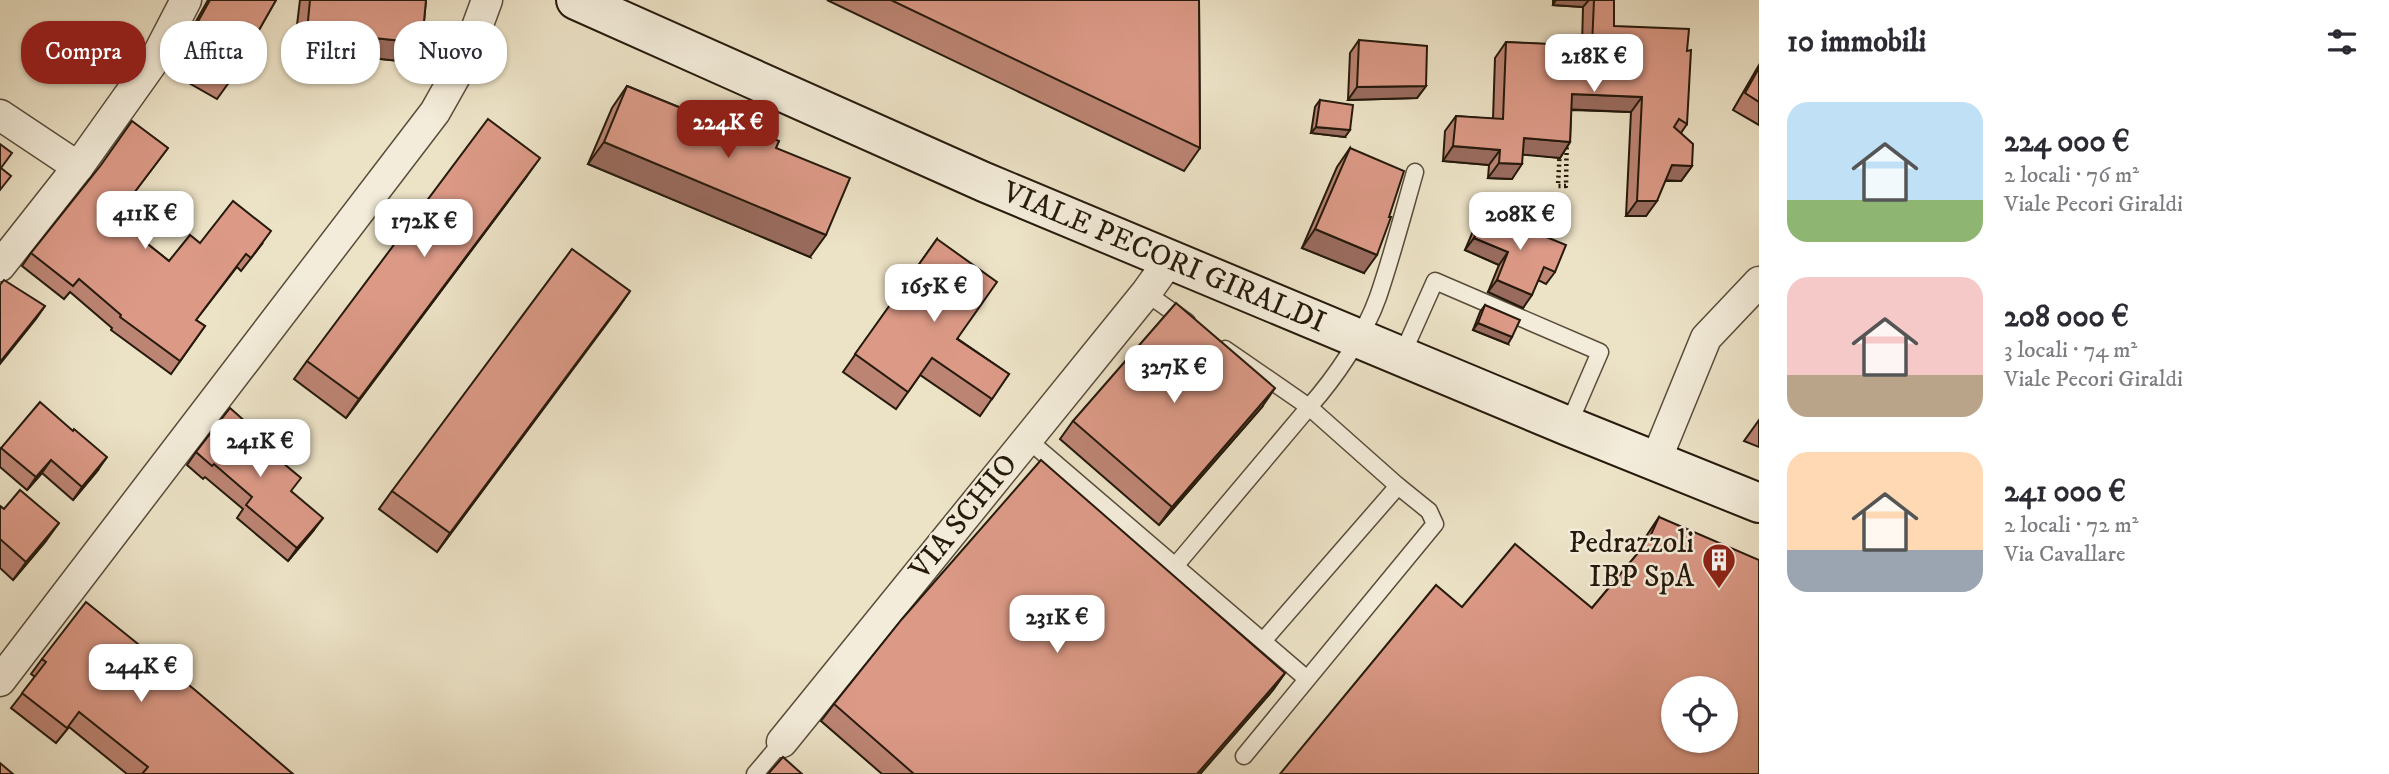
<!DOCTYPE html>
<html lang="it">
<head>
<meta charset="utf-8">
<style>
  body { margin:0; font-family:"IM FELL DW Pica",serif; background:#f7f7f7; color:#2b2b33; height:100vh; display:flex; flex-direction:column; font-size:26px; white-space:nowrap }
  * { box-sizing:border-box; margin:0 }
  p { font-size:23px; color:#7c7c81 }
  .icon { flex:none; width:38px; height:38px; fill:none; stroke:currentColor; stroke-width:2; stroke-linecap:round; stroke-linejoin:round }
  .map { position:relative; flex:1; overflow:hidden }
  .panel { display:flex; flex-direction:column; background:#fff; width:630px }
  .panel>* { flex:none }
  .guide { position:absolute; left:21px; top:21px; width:665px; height:63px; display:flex; gap:14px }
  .controls { position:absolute; left:1661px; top:676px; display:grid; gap:14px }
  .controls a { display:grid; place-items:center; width:77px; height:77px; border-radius:50%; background:#fff; box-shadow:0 2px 5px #0004; font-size:35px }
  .price { position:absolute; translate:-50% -60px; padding:0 16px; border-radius:14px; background:#fff; color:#222; font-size:23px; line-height:46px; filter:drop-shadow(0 2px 4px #0008) }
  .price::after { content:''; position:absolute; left:50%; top:42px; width:21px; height:16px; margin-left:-10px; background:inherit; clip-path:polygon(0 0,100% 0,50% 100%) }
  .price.active { background:#8f2418; color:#fff }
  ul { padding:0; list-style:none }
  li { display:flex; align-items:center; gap:21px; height:175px; padding:0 28px }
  li span { display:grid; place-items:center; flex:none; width:196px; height:140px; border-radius:21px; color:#555 }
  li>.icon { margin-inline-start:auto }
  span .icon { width:84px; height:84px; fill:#fffc; stroke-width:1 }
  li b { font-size:30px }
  h2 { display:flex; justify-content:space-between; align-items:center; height:84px; padding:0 28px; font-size:30px }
  .chip { padding:0 24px; border-radius:28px; background:#fff; box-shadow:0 2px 5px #0004; font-size:24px; line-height:63px }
  .chip.active { background:#8f2418; color:#fff }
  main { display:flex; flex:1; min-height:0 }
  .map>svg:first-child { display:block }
</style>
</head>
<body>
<main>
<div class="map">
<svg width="1759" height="774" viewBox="0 0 1759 774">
  <rect width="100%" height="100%" fill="#ece2c6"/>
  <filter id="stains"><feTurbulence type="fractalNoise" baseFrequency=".00286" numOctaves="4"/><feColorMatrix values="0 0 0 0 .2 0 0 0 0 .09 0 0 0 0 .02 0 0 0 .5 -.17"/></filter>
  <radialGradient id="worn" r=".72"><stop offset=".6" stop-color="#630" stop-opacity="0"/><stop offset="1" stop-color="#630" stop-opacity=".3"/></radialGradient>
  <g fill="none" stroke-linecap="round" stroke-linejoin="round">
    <!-- service casing -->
    <g stroke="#584c3a" stroke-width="19">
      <g id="service">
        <path d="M1146 293 1187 322"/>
        <path d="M1225 349 1309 407C1335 378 1365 334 1378 297 1392 256 1403 214 1415 172"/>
        <path d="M1402 355 1435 281 1600 352 1568 426"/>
        <path d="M1027 439 1307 679"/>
        <path d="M1176 565 1309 407 1398 486 1263 641"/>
        <path d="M1244 756 1435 524 1429 511 1398 486"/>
        <path d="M755 774 782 742"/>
      </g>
    </g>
    <!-- minor casing -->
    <g stroke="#584c3a" stroke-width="33">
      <g id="minor">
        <path d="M0 115 78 167"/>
        <path d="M0 266 78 167 157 56 186 0"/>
        <path d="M1656 460 1706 338 1759 282"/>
        <path d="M0 681 435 112 466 57 487 0"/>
        <path d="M782 742 1146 293 1171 258"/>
      </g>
    </g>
    <!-- secondary casing -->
    <g stroke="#261a0c" stroke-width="42">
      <g id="secondary">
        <path id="s1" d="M576 0 984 182 1568 426 1759 503"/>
      </g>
    </g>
    <!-- path -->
    <path stroke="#261a0c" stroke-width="4.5" stroke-dasharray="2 3.5" stroke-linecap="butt" d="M1561 126H1567L1566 186H1558Z"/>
    <!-- service -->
    <use href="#service" stroke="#f3ecda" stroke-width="16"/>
    <!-- minor -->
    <use href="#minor" stroke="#f3ecda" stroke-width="30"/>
    <!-- secondary -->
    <use href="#secondary" stroke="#f3ecda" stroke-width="38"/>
  </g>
  <!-- wall -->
  <g fill="#bc8473" stroke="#261a0c" stroke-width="2">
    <path d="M208 0H276L230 81 217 99 168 71Z"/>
    <path d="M300 0H426L422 43 409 62 294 50Z"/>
    <path d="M827 0H1199L1200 148 1184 171Z"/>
    <path d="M1553 0H1614V26L1687 51V124L1681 133 1692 166 1681 181H1665L1646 216H1626L1631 112 1571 110 1570 142 1560 158 1523 154 1512 179 1488 178 1489 165 1443 161 1445 131 1456 116 1493 119 1495 58 1506 42 1582 46 1583 7 1553 5Z"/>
    <path d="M1359 40 1426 86 1417 98 1348 100 1350 53Z"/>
    <path d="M1759 65V125L1733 110Z"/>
    <path d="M627 86 713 121 717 116 810 257 588 164 612 108Z"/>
    <path d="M1320 100 1345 137 1311 133 1315 107Z"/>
    <path d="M168 148 115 218 169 261 200 243 262 244 241 271 237 267 196 320 205 326 171 374 111 330 112 328 70 292 64 299 22 266 31 253Z"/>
    <path d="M1350 148 1364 273 1302 248 1337 167Z"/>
    <path d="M527 176 346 418 294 379 307 361Z"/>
    <path d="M1485 212 1555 272 1546 284 1538 280 1523 308 1488 292 1499 265 1465 250 1476 224Z"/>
    <path d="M937 239 958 339 1009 374 980 416 920 375 896 409 843 372Z"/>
    <path d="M630 291 437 552 379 509 392 491Z"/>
    <path d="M1485 305 1508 344 1473 330 1480 312Z"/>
    <path d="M1262 407 1159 525 1060 439 1073 421Z"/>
    <path d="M1759 420V447L1744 441Z"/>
    <path d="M242 429 291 491 314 530 288 561 237 518 243 509 205 477 203 479 187 465 196 452Z"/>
    <path d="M1 448 98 470 73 500 42 473 27 490 0 467V450Z"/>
    <path d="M0 506 46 541 13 580 0 568Z"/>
    <path d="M1659 517 1759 774 1462 607 1592 608 1639 552 1647 535Z"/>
    <path d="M42 659 293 774H127L69 727 56 743 11 708 35 677 31 674Z"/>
    <path d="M1285 673 1273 690 1200 774H882L821 721 834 704Z"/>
  </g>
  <!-- shaded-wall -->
  <g fill="#996b5e" stroke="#261a0c" stroke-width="2">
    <path d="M1556 0H1589L1583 7 1553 5Z"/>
    <path d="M307 31 422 43 409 62 294 50Z"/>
    <path d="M1426 86 1417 98 1348 100 1357 87Z"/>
    <path d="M1572 94 1642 97 1631 112 1561 109Z"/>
    <path d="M1316 127 1350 130 1345 137 1311 133Z"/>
    <path d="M1524 138 1570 142 1560 158 1514 154Z"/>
    <path d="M604 142 826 235 810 257 588 164Z"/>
    <path d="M1453 146 1500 150 1489 165 1443 161Z"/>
    <path d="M540 158 527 176 346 418 359 399Z"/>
    <path d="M1499 163 1522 164 1512 179 1488 178Z"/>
    <path d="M1672 165 1692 166 1681 181 1661 180Z"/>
    <path d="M1637 201H1657L1646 216H1626Z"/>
    <path d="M1315 229 1377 255 1364 273 1302 248Z"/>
    <path d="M1474 238 1508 252 1499 265 1465 250Z"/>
    <path d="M1497 280 1532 295 1523 308 1488 292Z"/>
    <path d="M630 291 617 310 437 552 450 533Z"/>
    <path d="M45 306 36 319 0 364V362Z"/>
    <path d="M1478 323 1512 337 1508 344 1473 330Z"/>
    <path d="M1275 388 1262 407 1159 525 1172 507Z"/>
    <path d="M107 457 98 470 73 500 82 487Z"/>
    <path d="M51 460 42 473 27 490 36 477Z"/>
    <path d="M323 518 314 530 288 561 297 548Z"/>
    <path d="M59 523 46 541 13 580 26 562Z"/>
    <path d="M1285 673 1273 690 1200 774H1197Z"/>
  </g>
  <!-- building -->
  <g fill="#db9986" stroke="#261a0c" stroke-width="2" fill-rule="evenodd">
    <path d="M210 0H276L230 81 181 52Z"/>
    <path d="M310 0H426L422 43 307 31Z"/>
    <path d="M891 0H1199L1200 148Z"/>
    <path d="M1594 0H1614V26L1689 29 1687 51 1691 50 1687 124 1679 119 1674 127 1693 144 1692 166 1672 165 1657 201H1637L1642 97 1572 94 1570 142 1524 138 1522 164 1499 163 1500 150 1453 146 1456 116 1503 119 1506 42 1592 46Z"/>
    <path d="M1359 40 1427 46 1426 86 1357 87Z"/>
    <path d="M1759 68V102L1745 93Z"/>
    <path d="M627 86 715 122 717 116 779 141 776 148 850 178 826 235 604 142Z"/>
    <path d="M1320 100 1353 105 1350 130 1316 127Z"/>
    <path d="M488 119 540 158 359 399 307 361Z"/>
    <path d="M132 121 168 148 115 218 169 261 190 235 200 243 233 201 271 231 251 258 246 254 196 320 205 326 180 361 120 317 121 315 79 279 73 286 31 253 101 165Z"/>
    <path d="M0 144 12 153 1 168 11 176 0 190Z"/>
    <path d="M1350 148 1404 171 1389 217H1391L1377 255 1315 229Z"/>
    <path d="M1485 212 1566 245 1555 272 1544 267 1532 295 1497 280 1508 252 1474 238Z"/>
    <path d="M937 239 997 282 957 339 1009 374 992 399 932 358 908 392 855 354Z"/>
    <path d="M572 249 630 291 450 533 392 491Z"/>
    <path d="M4 280 45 306 0 362V285Z"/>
    <path d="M1176 303 1275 388 1172 507 1073 421Z"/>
    <path d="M1485 305 1520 320 1512 337 1478 323Z"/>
    <path d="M40 402 73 431 74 429 107 457 82 487 51 460 36 477 1 448Z"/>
    <path d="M230 408 247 423 242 429 301 478 291 491 323 518 297 548 246 505 252 497 214 464 212 466 196 452Z"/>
    <path d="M1041 460 1285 673 1197 774H914L834 704 902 619Z"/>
    <path d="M20 490 59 523 26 562 0 539V506L4 509Z"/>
    <path d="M1659 517 1759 560V774H1280L1436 585 1462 607 1515 544 1592 608 1648 541ZM1673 688H1726V740H1673Z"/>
    <path d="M86 602 195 690 293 774H142L148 767 79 712 67 728 22 693 46 662 42 659Z"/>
    <path d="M783 757 802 774H768Z"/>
    <path d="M0 763 13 774H0Z"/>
  </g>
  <!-- icons -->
  <defs>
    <g id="building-pin" transform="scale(1.75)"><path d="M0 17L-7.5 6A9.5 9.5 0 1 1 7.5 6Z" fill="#8f2418" stroke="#f3ecda"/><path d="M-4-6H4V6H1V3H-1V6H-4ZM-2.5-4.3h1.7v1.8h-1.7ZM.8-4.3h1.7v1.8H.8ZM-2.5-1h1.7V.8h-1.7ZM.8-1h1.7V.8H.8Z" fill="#fff"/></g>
  </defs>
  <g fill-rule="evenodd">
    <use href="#building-pin" x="1719" y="560"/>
  </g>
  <g text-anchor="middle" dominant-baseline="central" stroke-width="5" stroke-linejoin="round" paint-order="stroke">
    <!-- street labels -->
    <g font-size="30" fill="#261a0c" stroke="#f3ecda">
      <text stroke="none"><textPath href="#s1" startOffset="642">VIALE PECORI GIRALDI</textPath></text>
      <text transform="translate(964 517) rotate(-51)">VIA SCHIO</text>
    </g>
    <!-- poi labels -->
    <g font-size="30" fill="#261a0c" stroke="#f3ecda" text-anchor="end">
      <text x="1694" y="543">Pedrazzoli<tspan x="1694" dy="34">IBP SpA</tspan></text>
    </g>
  </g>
  <rect width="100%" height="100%" filter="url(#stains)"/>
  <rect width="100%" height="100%" fill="url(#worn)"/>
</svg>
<div class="controls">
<a><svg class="icon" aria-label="locate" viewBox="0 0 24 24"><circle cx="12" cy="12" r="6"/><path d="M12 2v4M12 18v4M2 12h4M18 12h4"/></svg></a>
</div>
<b class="price" style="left:1594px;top:94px">218K €</b>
<b class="price active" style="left:728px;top:160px">224K €</b>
<b class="price" style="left:145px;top:251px">411K €</b>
<b class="price" style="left:1520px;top:252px">208K €</b>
<b class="price" style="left:424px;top:259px">172K €</b>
<b class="price" style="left:934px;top:324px">165K €</b>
<b class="price" style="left:1174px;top:405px">327K €</b>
<b class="price" style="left:260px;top:479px">241K €</b>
<b class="price" style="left:1057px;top:655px">231K €</b>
<b class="price" style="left:141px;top:704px">244K €</b>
<div class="guide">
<a class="chip active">Compra</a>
<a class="chip">Affitta</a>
<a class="chip">Filtri</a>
<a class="chip">Nuovo</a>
</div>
</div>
<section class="panel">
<h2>10 immobili<svg class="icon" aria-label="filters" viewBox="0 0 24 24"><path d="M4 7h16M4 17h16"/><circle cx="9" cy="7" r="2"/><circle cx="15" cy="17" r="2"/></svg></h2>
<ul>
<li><span style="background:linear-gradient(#bfe0f5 70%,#8fb573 0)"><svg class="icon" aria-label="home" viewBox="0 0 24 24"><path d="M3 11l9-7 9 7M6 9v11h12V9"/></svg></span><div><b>224 000 €</b><p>2 locali · 76 m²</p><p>Viale Pecori Giraldi</p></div></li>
<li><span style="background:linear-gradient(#f6c9c9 70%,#b9a48a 0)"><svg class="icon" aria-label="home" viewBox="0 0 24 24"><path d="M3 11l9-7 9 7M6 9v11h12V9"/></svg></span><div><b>208 000 €</b><p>3 locali · 74 m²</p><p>Viale Pecori Giraldi</p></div></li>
<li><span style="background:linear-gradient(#ffd9b3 70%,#9aa5b1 0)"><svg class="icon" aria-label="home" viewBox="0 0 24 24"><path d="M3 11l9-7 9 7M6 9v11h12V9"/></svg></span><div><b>241 000 €</b><p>2 locali · 72 m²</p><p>Via Cavallare</p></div></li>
</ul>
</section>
</main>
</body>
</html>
